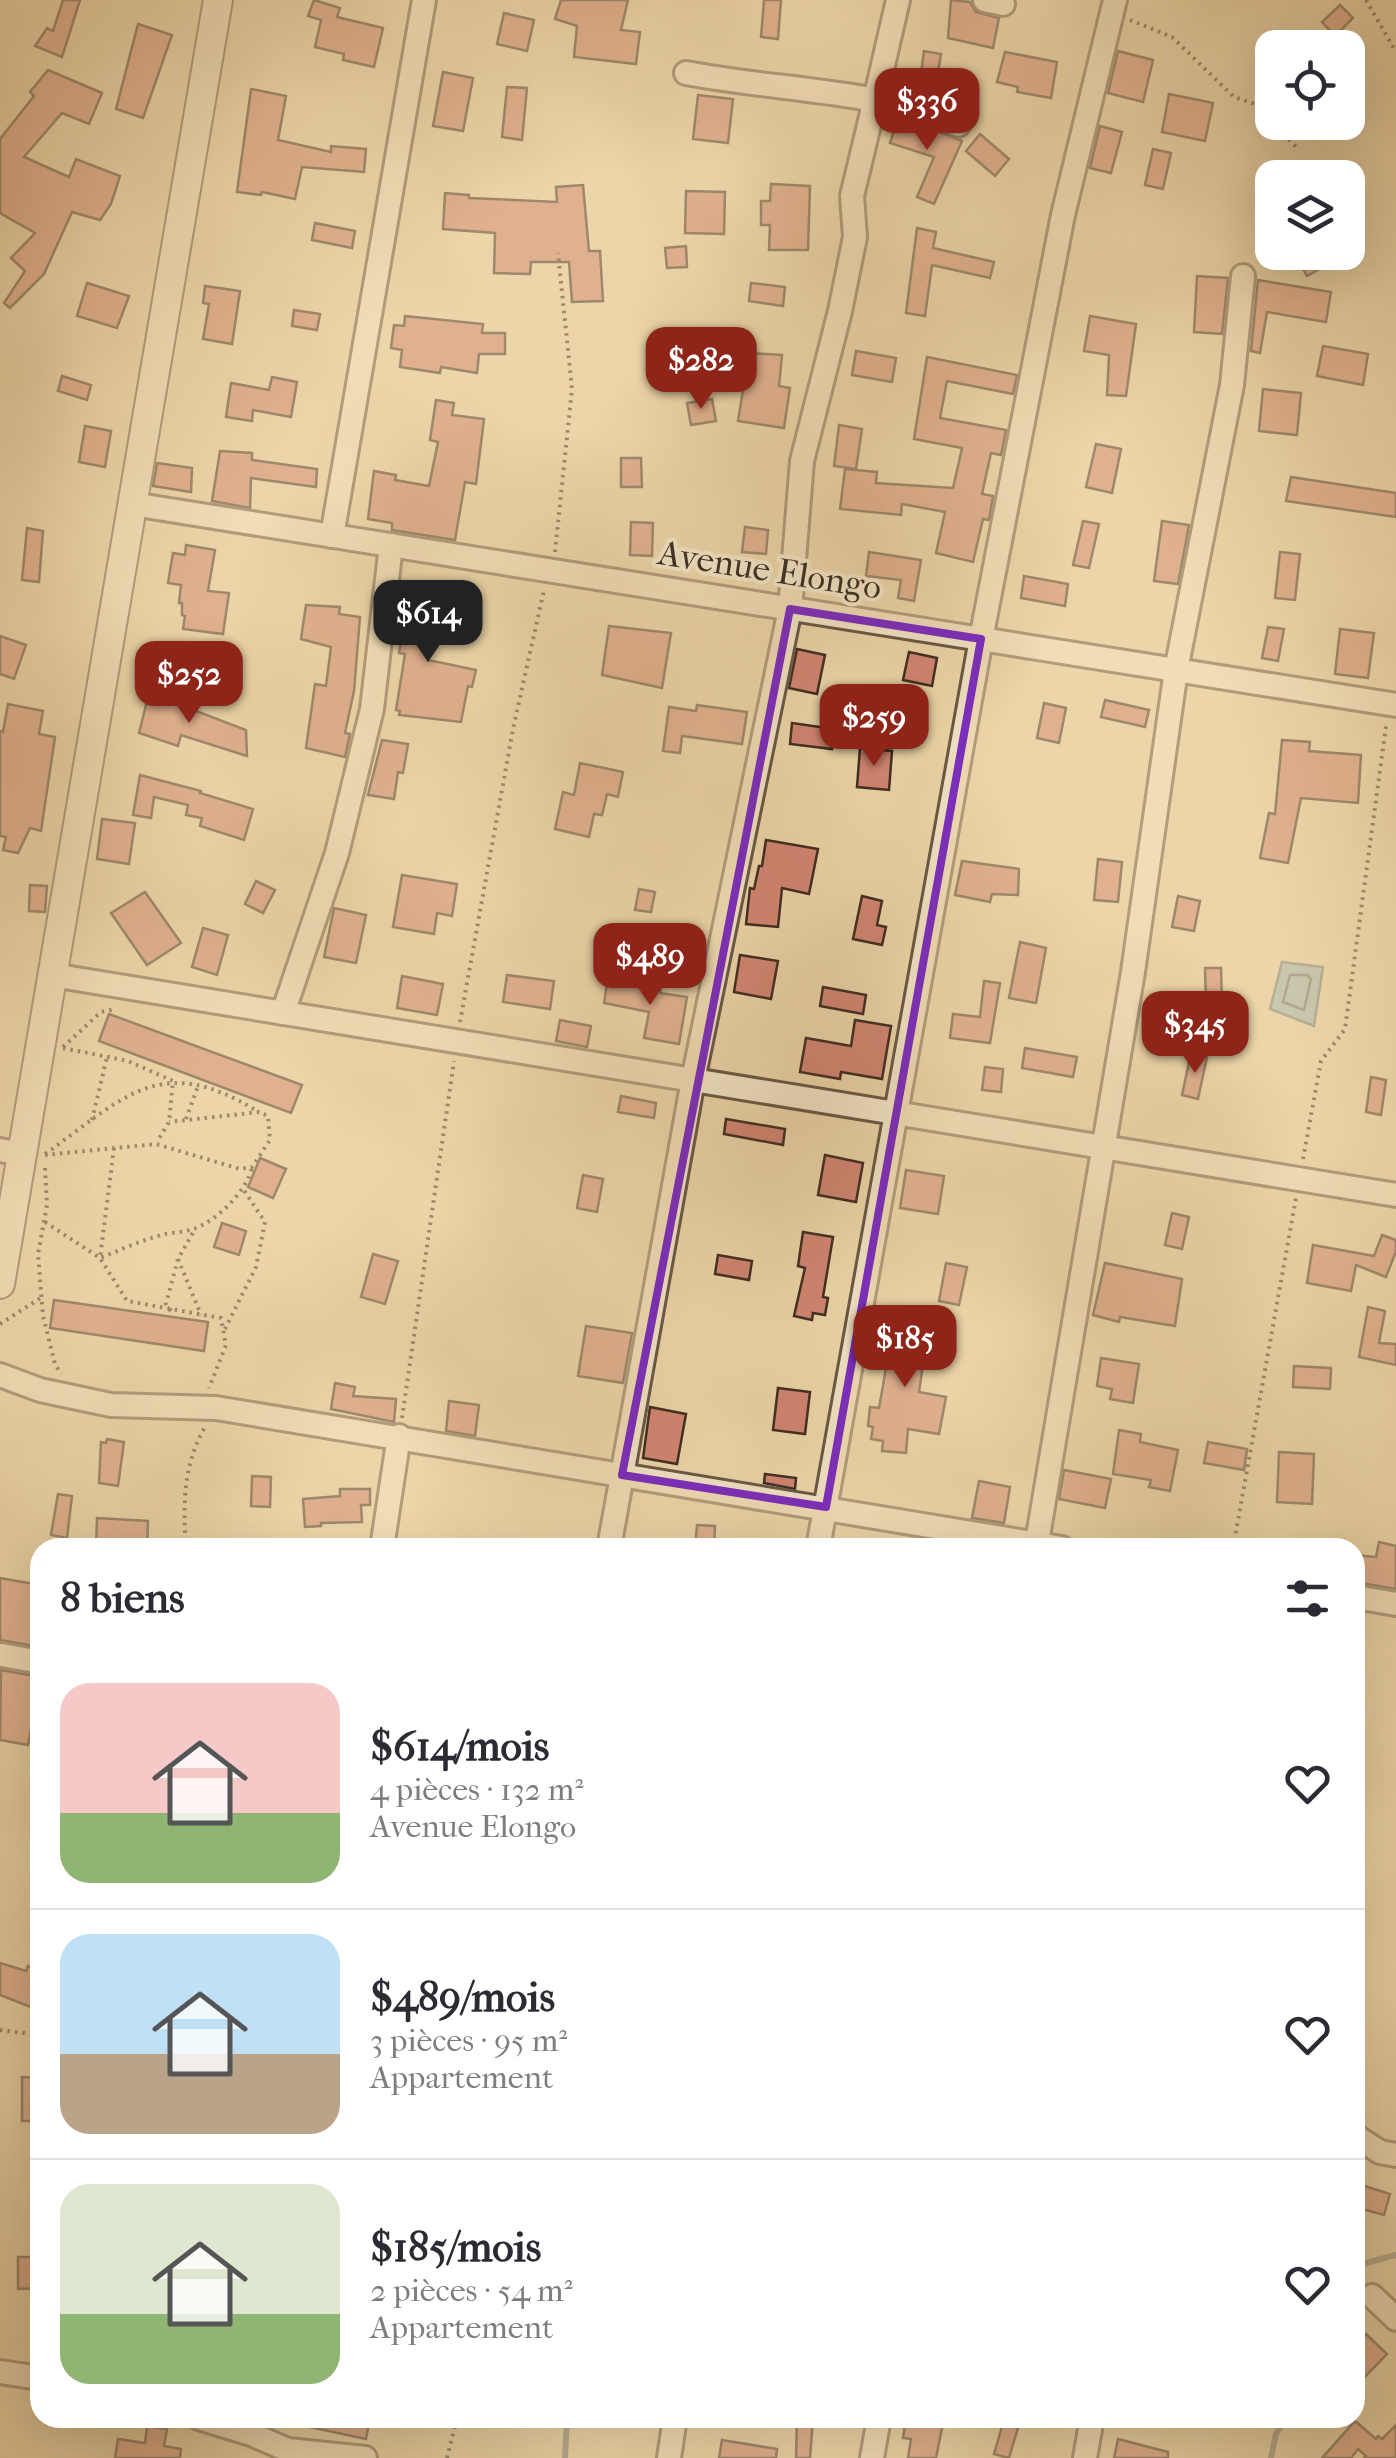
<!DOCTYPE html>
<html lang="fr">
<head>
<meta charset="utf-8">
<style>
  body { margin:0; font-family:"IM FELL French Canon",serif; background:#f2f2f3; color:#2b2b33; height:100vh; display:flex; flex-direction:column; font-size:38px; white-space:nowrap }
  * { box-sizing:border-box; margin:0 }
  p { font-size:32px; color:#7c7c81 }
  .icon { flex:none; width:55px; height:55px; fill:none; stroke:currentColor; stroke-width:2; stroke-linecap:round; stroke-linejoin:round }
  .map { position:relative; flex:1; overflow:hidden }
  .panel { position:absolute; left:30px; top:1538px; width:1335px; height:890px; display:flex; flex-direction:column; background:#fff; border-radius:30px; box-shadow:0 10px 40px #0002 }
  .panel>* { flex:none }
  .fabs { position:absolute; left:1255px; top:30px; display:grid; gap:20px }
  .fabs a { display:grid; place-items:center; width:110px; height:110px; border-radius:20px; background:#fff; box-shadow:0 10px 40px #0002; font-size:50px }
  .price { position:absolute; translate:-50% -85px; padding:0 22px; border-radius:20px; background:#8f2418; color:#fff; font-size:32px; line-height:65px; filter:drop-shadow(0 2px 5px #0008) }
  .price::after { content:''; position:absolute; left:50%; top:60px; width:30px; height:22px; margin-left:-15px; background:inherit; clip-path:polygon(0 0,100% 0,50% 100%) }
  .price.current { background:#222; color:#fff }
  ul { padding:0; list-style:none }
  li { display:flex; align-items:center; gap:30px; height:250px; padding:0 30px }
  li+li { border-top:2px solid #e1e1e2 }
  li span { display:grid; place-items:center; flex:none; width:280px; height:200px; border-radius:30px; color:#555 }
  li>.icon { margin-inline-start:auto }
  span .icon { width:120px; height:120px; fill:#fffc; stroke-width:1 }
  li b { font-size:42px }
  h2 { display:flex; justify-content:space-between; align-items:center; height:120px; padding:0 30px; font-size:42px }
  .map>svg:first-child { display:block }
</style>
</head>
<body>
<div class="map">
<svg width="1396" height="2458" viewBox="0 0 1396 2458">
  <rect width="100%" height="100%" fill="#ecd6a8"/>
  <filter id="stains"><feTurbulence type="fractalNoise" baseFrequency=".002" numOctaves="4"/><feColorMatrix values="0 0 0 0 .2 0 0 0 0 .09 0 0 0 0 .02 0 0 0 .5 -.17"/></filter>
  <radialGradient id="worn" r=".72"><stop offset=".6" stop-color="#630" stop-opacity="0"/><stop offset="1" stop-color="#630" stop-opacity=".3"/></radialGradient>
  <!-- water -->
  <path fill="#9db6b3" stroke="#777f7a" stroke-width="2.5" d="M1282 962 1323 967 1314 1026 1270 1009Z"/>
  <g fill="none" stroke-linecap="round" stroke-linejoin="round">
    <!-- shore -->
    <path stroke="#6d726c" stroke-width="2.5" d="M1290 975H1307L1311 979 1304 1010 1283 1002Z"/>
    <!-- stream -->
    <g stroke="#777f7a" stroke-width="6">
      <path d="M1355 2266 1396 2255"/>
      <path d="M565 2458 567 2418"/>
      <path d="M1271 2458 1276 2434 1286 2418"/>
    </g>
  </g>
  <!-- building -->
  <g fill="#d28572" stroke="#3d2d24" stroke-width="2.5">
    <path d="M63 0H80L62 57 35 46 47 28 53 31Z"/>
    <path d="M314 0 340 8 337 17 383 28 374 67 343 60 344 54 315 47 321 20 308 16Z"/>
    <path d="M561 0H628L621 30 640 32 636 64 574 57 577 26 555 19Z"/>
    <path d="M764 0H781L778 39 761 37Z"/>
    <path d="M951 0 970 2 976 12 999 18 993 48 948 38Z"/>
    <path d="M1340 5 1353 18 1335 36 1322 22Z"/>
    <path d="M504 13 534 20 527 51 497 44Z"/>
    <path d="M138 24 172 35 143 118 116 109Z"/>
    <path d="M924 51 941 54 934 97 893 88 896 76 920 80Z"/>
    <path d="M1118 51 1153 60 1143 102 1108 93Z"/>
    <path d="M1005 52 1057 62 1051 98 1017 92 1018 87 997 82Z"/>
    <path d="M48 70 102 93 89 124 62 113 24 157 69 177 76 159 120 176 111 204 100 220 72 212 44 274 10 308 4 303 25 271 11 258 35 233 0 213V139L34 96 30 92Z"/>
    <path d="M443 72 473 78 463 131 433 126Z"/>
    <path d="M507 87 527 88 522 140 502 137Z"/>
    <path d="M251 89 286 96 278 140 331 152V146L366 149 364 172 302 167 295 199 262 192 261 195 237 192Z"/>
    <path d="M1169 94 1213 103 1205 141 1162 132Z"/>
    <path d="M698 95 733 99 728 143 693 139Z"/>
    <path d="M886 118 924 125 962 141 934 204 917 197 934 157 890 143 895 127 885 124Z"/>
    <path d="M1100 126 1122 132 1111 173 1090 168Z"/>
    <path d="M980 134 1009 159 995 176 966 151Z"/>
    <path d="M1153 149 1171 153 1163 189 1145 185Z"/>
    <path d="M771 184 810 186 808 250H769L770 225H761V201H770Z"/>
    <path d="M583 185 589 251H600L603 301 572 302 569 262H531L530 274 494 273 495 233 443 229 445 193 469 195V198L557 202 556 187Z"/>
    <path d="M686 191 725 192 724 234 685 233Z"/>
    <path d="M315 223 355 231 352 248 312 240Z"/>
    <path d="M917 228 936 232 933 248 994 262 990 278 932 265 925 316 906 313Z"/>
    <path d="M686 246 687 267 667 268 665 248Z"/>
    <path d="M1293 252H1322L1328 264 1307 276Z"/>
    <path d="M1197 276 1228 278 1222 334 1194 332Z"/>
    <path d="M1258 280 1331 292 1326 322 1267 312 1260 353 1251 351Z"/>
    <path d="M87 283 129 296 117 328 77 316Z"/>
    <path d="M751 283 785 287 783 306 749 301Z"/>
    <path d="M205 286 240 291 232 344 203 339 209 304 203 303Z"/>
    <path d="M294 310 320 314 317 330 292 326Z"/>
    <path d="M405 316 483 324 482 333H505V354H479L477 373 441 367 440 373 400 367 402 350 391 348 394 325 404 326Z"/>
    <path d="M1090 316 1136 324 1126 396 1107 395 1109 355 1084 351Z"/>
    <path d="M1323 346 1368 354 1363 385 1317 376Z"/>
    <path d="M856 351 896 358 892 382 852 375Z"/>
    <path d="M749 353 782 355 779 386 790 388 784 428 738 421Z"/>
    <path d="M703 355V371L681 372 680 356Z"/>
    <path d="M927 357 1017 375 1013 394 947 381 940 418 1006 430 1001 455 991 453 982 494 993 496 989 520 983 519 973 562 936 553 945 512 902 504 901 515 840 509 845 469 877 472 876 483 953 488 962 448 914 439Z"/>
    <path d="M62 376 91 385 87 400 58 391Z"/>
    <path d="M272 377 297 382 291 417 253 410 252 421 226 417 231 383 269 390Z"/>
    <path d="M1263 389 1301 393 1297 435 1259 431Z"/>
    <path d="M712 399 716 421 691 425 687 403Z"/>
    <path d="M436 400 454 403 452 415 484 419 476 484 465 482 455 540 392 530V523L368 519 374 471 396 475 395 480 429 486 438 442 430 440Z"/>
    <path d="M839 425 862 429 856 469 834 466Z"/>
    <path d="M85 426 111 431 105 467 79 462Z"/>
    <path d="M1096 444 1121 449 1112 493 1086 487Z"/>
    <path d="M220 451 252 453V460L317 469 316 487 251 478 250 508 212 501Z"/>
    <path d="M621 458H641L642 487H621Z"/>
    <path d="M157 463 192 468 191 492 153 486Z"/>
    <path d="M1291 477 1396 493V517L1286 501Z"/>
    <path d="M1083 521 1099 524 1089 568 1073 565Z"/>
    <path d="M1162 521 1189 525 1178 584 1154 581Z"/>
    <path d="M631 522 653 523 652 556 630 555Z"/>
    <path d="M745 527 768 530 766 554 742 552Z"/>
    <path d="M27 528 43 531 39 582 22 580Z"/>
    <path d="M186 545 215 550 208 591 229 593 223 634 183 629 185 616 182 615V603H179L181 585 168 583 173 553 185 555Z"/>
    <path d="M869 552 921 560 914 601 898 598 901 580 866 576Z"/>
    <path d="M1280 552 1300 554 1295 600 1275 598Z"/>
    <path d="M1024 576 1068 584 1065 606 1021 598Z"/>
    <path d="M422 590 441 593 428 660 476 670 472 687 468 686 461 722 399 715 400 711 396 710 405 654 399 653 404 624 397 623 400 600 404 601 406 592 421 594Z"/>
    <path d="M306 605 340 607 339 614 360 617 354 691 345 733 350 734 345 757 306 748 315 684 326 686 331 647 301 639Z"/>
    <path d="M609 626 671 633 662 688 602 675Z"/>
    <path d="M1268 627 1284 629 1278 661 1262 658Z"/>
    <path d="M1340 629 1374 633 1368 678 1335 674Z"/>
    <path d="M0 636 26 645 14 679 0 674Z"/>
    <path d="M797 649 825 655 817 694 789 688Z"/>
    <path d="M909 652 937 658 932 686 903 680Z"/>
    <path d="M149 693 246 730 247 756 181 735 178 746 139 733Z"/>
    <path d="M1105 700 1149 710 1145 727 1101 717Z"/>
    <path d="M1044 703 1066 708 1059 743 1037 738Z"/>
    <path d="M8 704 43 711 39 734 55 737 41 831 30 828 18 853 3 850 6 837 0 836V731L3 732Z"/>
    <path d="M697 705 747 712 742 744 682 736 680 753 663 751 669 707 696 711Z"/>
    <path d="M792 723 834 729 832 749 790 744Z"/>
    <path d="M382 740 408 744 403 773 398 772 394 799 368 795Z"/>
    <path d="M1282 740 1310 742 1309 751 1361 755 1358 803 1301 798 1288 863 1260 858 1269 813 1275 814Z"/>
    <path d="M860 748 892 751 889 790 857 787Z"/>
    <path d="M580 763 623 772 618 797 607 794 602 815 594 814 589 837 555 829 563 792 574 795Z"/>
    <path d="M140 775 201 791 200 793 253 809 244 840 200 826 202 818 186 815 188 805 154 797 151 818 133 815Z"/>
    <path d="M102 819 135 823 129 864 97 859Z"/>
    <path d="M766 840 818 849 809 894 782 888 778 927 746 924 750 888 754 889 759 866H762Z"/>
    <path d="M1098 859 1122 862 1118 902 1094 900Z"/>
    <path d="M962 861 1019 869 1018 895 992 894 990 902 955 895Z"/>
    <path d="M402 875 457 884 452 916 437 913 434 934 393 927Z"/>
    <path d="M256 881 275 890 263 913 245 904Z"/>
    <path d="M30 885 47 886 45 912 29 911Z"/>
    <path d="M639 889 655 892 651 912 635 910Z"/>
    <path d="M145 892 181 943 147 965 111 913Z"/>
    <path d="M862 896 882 901 877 925 886 927 882 945 853 939Z"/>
    <path d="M1178 896 1200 901 1194 931 1172 927Z"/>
    <path d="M334 908 366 915 356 963 324 957Z"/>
    <path d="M203 928 228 935 217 975 192 967Z"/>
    <path d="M1020 942 1046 948 1036 1003 1009 998Z"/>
    <path d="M740 955 778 961 771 999 734 992Z"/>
    <path d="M1205 968H1221L1222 1001 1206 1002Z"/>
    <path d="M507 975 554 981 550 1009 503 1002Z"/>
    <path d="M402 976 443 984 437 1015 397 1008Z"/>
    <path d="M608 977 661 987 660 993 687 997 679 1044 644 1038 649 1012 604 1003Z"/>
    <path d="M984 981 1000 983 990 1043 950 1038 953 1014 980 1017Z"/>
    <path d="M823 987 866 995 863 1014 820 1006Z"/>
    <path d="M109 1014 302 1085 291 1113 99 1041Z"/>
    <path d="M560 1020 591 1026 587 1047 556 1041Z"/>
    <path d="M855 1020 891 1026 882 1079 841 1072 840 1079 800 1072 806 1038 851 1046Z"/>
    <path d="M1025 1048 1077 1057 1073 1077 1022 1068Z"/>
    <path d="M1191 1053 1207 1057 1198 1099 1182 1095Z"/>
    <path d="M985 1067 1003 1069 1001 1092 982 1090Z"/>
    <path d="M1371 1077 1386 1080 1381 1115 1366 1112Z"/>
    <path d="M621 1096 656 1103 654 1118 618 1112Z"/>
    <path d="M726 1119 785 1129 783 1145 724 1134Z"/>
    <path d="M825 1155 863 1163 856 1202 818 1195Z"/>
    <path d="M260 1158 286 1169 273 1198 248 1187Z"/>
    <path d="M906 1170 944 1176 938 1214 900 1208Z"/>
    <path d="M583 1175 603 1179 597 1212 577 1208Z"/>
    <path d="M1172 1213 1189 1217 1182 1249 1165 1245Z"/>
    <path d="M222 1223 246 1231 239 1255 214 1247Z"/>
    <path d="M803 1232 833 1237 823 1297 828 1298 825 1315 813 1313 812 1320 794 1316 805 1268 798 1266Z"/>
    <path d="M1382 1235 1396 1240V1251L1386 1277 1356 1265 1351 1291 1307 1283 1313 1245 1374 1256Z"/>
    <path d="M373 1254 398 1261 385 1304 361 1297Z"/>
    <path d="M718 1255 752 1261 749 1280 715 1274Z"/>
    <path d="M946 1263 967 1267 959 1305 939 1301Z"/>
    <path d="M1105 1263 1182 1279 1175 1326 1120 1317 1119 1322 1093 1315Z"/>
    <path d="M54 1300 208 1322 204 1351 50 1328Z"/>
    <path d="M1368 1307 1385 1311 1379 1343 1396 1344V1365L1359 1357Z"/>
    <path d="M895 1317 929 1322 919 1392 946 1397 939 1434 908 1429 906 1453 882 1451 883 1441 871 1439 873 1427 868 1426 870 1407 879 1408Z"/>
    <path d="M586 1326 632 1333 623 1383 578 1376Z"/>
    <path d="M1101 1358 1139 1364 1133 1403 1110 1399 1112 1389 1097 1386Z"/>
    <path d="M1294 1366 1331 1368 1330 1389 1293 1387Z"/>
    <path d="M335 1383 355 1387 353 1396 396 1399 394 1422 331 1409Z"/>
    <path d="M778 1388 810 1392 805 1434 773 1430Z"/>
    <path d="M449 1401 479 1405 475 1436 446 1431Z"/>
    <path d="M650 1407 686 1414 677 1464 643 1458Z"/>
    <path d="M1119 1430 1141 1434 1140 1442 1178 1450 1170 1491 1149 1487 1151 1480 1113 1474Z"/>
    <path d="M107 1439 124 1442 118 1486 99 1483 101 1442 106 1443Z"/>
    <path d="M1208 1442 1247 1449 1244 1470 1204 1463Z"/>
    <path d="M1279 1452 1314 1454 1312 1504 1277 1502Z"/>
    <path d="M1064 1470 1111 1479 1105 1508 1059 1499Z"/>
    <path d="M765 1474 796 1478 795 1489 764 1483Z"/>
    <path d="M252 1476 271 1477 270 1507 251 1506Z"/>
    <path d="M979 1481 1010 1487 1004 1523 972 1518Z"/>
    <path d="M340 1489H370V1505H361L362 1522 321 1523V1526L305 1527 303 1499 340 1496Z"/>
    <path d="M58 1494 72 1496 67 1538 51 1535Z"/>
    <path d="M97 1518 148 1521 147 1548H96Z"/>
    <path d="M697 1525 715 1526 714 1548H695Z"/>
    <path d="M1379 1542 1396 1546V1589L1355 1582V1555L1376 1557Z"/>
    <path d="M0 1578 40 1585V1647L0 1640Z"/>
    <path d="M1 1670 40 1677 35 1705 40 1706V1725L32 1724 28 1745 0 1740Z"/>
    <path d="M0 1963 26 1971 28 1966 40 1971V1998L36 2009 0 1995Z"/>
    <path d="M22 2077 40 2078V2121H22Z"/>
    <path d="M1355 2183 1390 2194 1384 2215 1355 2207Z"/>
    <path d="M18 2257H40V2288L18 2289Z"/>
    <path d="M1366 2334 1387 2354 1355 2387V2345Z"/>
    <path d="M300 2418H370L366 2439 300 2425Z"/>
    <path d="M797 2418H813L810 2458H796Z"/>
    <path d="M906 2418H944L936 2458H908L911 2439 903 2438Z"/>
    <path d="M1355 2421 1376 2439 1378 2436 1382 2439 1396 2425V2458H1364L1366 2456 1358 2449 1351 2458H1322Z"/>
    <path d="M1003 2423 1018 2428 1009 2458 994 2454Z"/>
    <path d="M147 2426 167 2429 164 2446 181 2449 180 2458H115L118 2439 145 2443Z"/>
    <path d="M1118 2439 1168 2452V2458H1114Z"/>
    <path d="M722 2440 777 2449 776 2458H719Z"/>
  </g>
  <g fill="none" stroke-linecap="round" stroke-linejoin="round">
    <!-- minor casing -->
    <g stroke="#695745" stroke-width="28">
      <g id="minor">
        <path d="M985 0 1003 4"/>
        <path d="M686 73C749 85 812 88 875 100L898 0"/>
        <path d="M132 504 1396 705"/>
        <path d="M332 536 424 0"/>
        <path d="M52 975 1396 1195"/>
        <path d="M283 1013 337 853 372 709 391 545"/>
        <path d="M0 1150 22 1154"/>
        <path d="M0 1375 40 1390 111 1405 216 1408 1062 1548"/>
        <path d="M382 1548 399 1436"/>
        <path d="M609 1548 693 1080 790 609 802 461 840 311 855 237 852 196 875 100 929 111 958 125"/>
        <path d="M818 1548 981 639 1063 215 1115 0"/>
        <path d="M1036 1548 1133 972 1176 670 1232 385 1243 276"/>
        <path d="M1355 1597 1396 1604"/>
        <path d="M2 1655 40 1662"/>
        <path d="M1355 2136 1380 2152 1396 2155"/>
        <path d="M1372 2296 1396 2319"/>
        <path d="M0 2372 40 2378"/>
        <path d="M199 2418 251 2434 288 2450 365 2458"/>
        <path d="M669 2458 675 2418"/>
        <path d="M872 2458 879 2418"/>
        <path d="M1085 2458 1092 2418"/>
      </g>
    </g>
    <!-- tertiary casing -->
    <g stroke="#695745" stroke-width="32">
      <path id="tertiary" d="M0 1284 218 0"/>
    </g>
    <!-- path -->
    <g stroke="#3d2d24" stroke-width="4" stroke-dasharray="2.5 5" stroke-linecap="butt">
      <path d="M1366 0 1396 52"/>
      <path d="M1130 20 1172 37 1234 97 1255 104 1299 150"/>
      <path d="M555 552 572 389 558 253"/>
      <path d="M460 1022 513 729 544 590"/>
      <path d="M63 1047 101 1012 115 1009"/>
      <path d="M63 1048 128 1061 173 1081 169 1122 157 1142"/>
      <path d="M186 1119 198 1086"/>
      <path d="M92 1120 107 1057"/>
      <path d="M114 1148 100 1258C120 1250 140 1241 161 1235 171 1232 183 1233 193 1229 217 1221 247 1191 252 1167"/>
      <path d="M45 1154C124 1098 160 1051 257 1111"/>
      <path d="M45 1155 156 1144 240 1169 252 1167 270 1140 268 1116 259 1112 169 1122"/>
      <path d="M1303 1159 1321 1061 1345 1029 1386 726"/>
      <path d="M45 1168 47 1205 38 1254 43 1316 55 1364 61 1374"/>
      <path d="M45 1222 100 1258 127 1301 221 1318 226 1345 209 1388"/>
      <path d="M178 1259 201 1315"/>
      <path d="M171 1311 166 1304 178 1259 195 1229"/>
      <path d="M0 1324 42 1297"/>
      <path d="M225 1329 256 1267 265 1222 243 1189"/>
      <path d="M402 1418 454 1061"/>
      <path d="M186 1548C183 1504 183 1465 205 1427"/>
      <path d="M1233 1548 1296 1198"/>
      <path d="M0 2030 40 2035"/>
      <path d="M447 2458 457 2418"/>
    </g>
    <!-- minor -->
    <use href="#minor" stroke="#f3e4c6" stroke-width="22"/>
    <!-- tertiary -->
    <use href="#tertiary" stroke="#f3e4c6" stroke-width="28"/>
  </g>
  <!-- marked area -->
  <path d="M0 0H1396V2458H0ZM790 609 981 639 826 1507 622 1475Z" fill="#ecd6a8" fill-opacity=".55" fill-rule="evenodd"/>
  <path fill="none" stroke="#7b2cbf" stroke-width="8" stroke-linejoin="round" d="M790 609 981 639 826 1507 622 1475Z"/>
  <g text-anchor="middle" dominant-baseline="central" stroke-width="8" stroke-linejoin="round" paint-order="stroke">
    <!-- street labels -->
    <g font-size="35" fill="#3d2d24" stroke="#f3e4c6">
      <text transform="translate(770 570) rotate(9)">Avenue Elongo</text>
    </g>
  </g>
  <rect width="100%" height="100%" filter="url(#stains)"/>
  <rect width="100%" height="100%" fill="url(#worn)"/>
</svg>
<div class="fabs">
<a><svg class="icon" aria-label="locate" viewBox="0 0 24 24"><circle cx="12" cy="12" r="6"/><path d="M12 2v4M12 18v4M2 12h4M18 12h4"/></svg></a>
<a><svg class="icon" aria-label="layers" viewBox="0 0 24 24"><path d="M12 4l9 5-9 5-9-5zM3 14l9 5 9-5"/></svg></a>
</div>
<b class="price" style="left:927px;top:153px">$336</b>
<b class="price" style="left:701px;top:412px">$282</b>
<b class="price current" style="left:428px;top:665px">$614</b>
<b class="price" style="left:189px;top:726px">$252</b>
<b class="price" style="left:874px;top:769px">$259</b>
<b class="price" style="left:650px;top:1008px">$489</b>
<b class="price" style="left:1195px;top:1076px">$345</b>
<b class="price" style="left:905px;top:1390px">$185</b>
<section class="panel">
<h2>8 biens<svg class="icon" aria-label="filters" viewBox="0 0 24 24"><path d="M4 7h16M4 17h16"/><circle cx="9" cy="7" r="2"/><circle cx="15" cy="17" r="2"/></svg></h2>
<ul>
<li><span style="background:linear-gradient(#f6c9c9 65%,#8fb573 0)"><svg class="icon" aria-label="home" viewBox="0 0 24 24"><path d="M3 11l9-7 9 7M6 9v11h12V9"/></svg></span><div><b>$614/mois</b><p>4 pièces · 132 m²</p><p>Avenue Elongo</p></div><svg class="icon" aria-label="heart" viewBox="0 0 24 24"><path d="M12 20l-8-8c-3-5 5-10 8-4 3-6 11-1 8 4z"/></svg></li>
<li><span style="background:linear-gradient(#bfe0f5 60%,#b9a48a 0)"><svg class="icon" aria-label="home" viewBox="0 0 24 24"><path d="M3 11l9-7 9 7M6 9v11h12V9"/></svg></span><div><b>$489/mois</b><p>3 pièces · 95 m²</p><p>Appartement</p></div><svg class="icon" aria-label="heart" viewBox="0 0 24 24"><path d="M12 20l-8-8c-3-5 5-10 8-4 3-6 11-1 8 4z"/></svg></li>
<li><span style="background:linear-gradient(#dfe7d0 65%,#8fb573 0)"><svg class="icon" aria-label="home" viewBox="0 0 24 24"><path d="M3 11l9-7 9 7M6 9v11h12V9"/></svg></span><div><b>$185/mois</b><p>2 pièces · 54 m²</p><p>Appartement</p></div><svg class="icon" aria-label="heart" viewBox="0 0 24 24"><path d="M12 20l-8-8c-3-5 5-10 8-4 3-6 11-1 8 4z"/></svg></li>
</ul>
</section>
</div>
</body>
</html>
